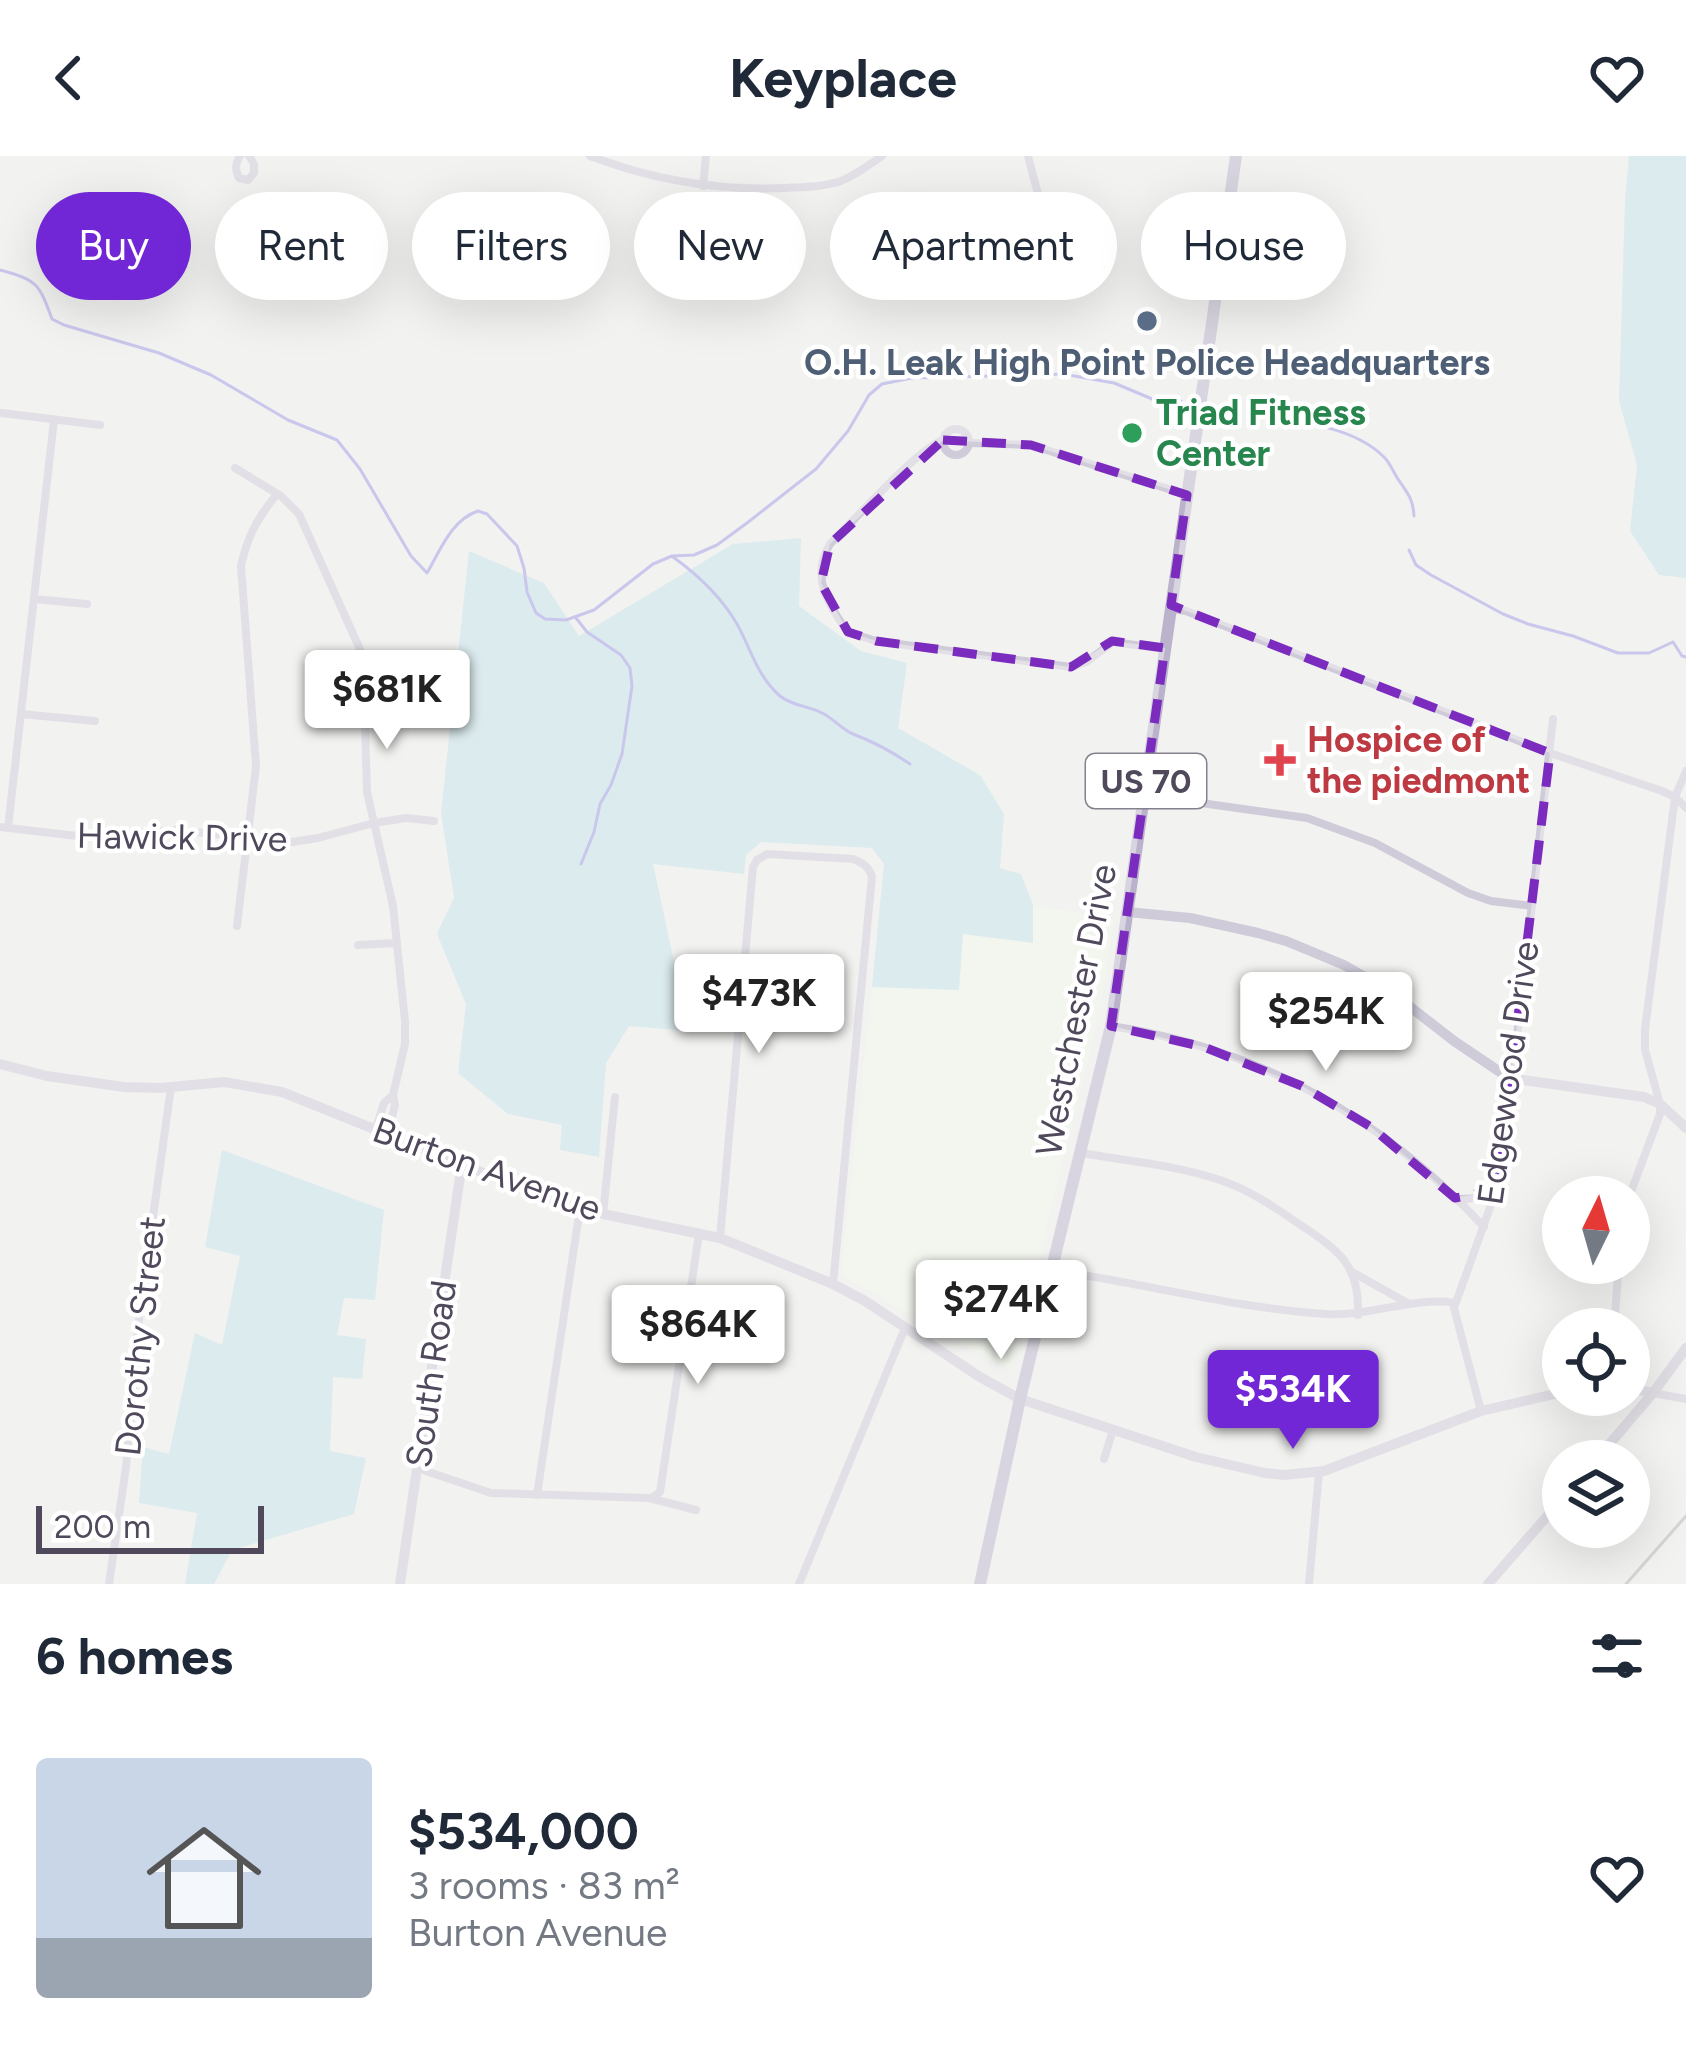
<!DOCTYPE html>
<html lang="en">
<head>
<meta charset="utf-8">
<style>
  body { margin:0; font-family:Figtree,sans-serif; background:#f6f6f7; color:#1f2937; height:100vh; display:flex; flex-direction:column; font-size:45px; white-space:nowrap }
  * { box-sizing:border-box; margin:0 }
  p { font-size:39px; color:#747a83 }
  .icon { flex:none; width:66px; height:66px; fill:none; stroke:currentColor; stroke-width:2; stroke-linecap:round; stroke-linejoin:round }
  .map { position:relative; height:1428px; overflow:hidden }
  .side { display:flex; flex-direction:column; background:#fff; flex:1 }
  .side>* { flex:none }
  .guide { position:absolute; left:36px; top:36px; width:1614px; height:108px; display:flex; gap:24px }
  .needle { width:78px; rotate:5deg }
  .controls { position:absolute; left:1542px; top:1020px; display:grid; gap:24px }
  .controls a { display:grid; place-items:center; width:108px; height:108px; border-radius:50%; background:#fff; box-shadow:0 12px 48px #0002; font-size:60px }
  .scale { position:absolute; left:36px; bottom:30px; width:228px; box-sizing:border-box; padding-left:12px; border:6px solid #50495c; border-top:0; font-size:33px; line-height:42px; white-space:nowrap; color:#50495c; -webkit-text-stroke:9px #fff; paint-order:stroke }
  .price { position:absolute; translate:-50% -102px; padding:0 27px; border-radius:12px; background:#fff; color:#222; font-size:39px; line-height:78px; filter:drop-shadow(0 3px 6px #0008) }
  .price::after { content:''; position:absolute; left:50%; top:72px; width:36px; height:27px; margin-left:-18px; background:inherit; clip-path:polygon(0 0,100% 0,50% 100%) }
  .price.active { background:#7127d6; color:#fff }
  ul { padding:0; list-style:none }
  li { display:flex; align-items:center; gap:36px; height:300px; padding:0 36px }
  li+li { border-top:3px solid #e0e1e3 }
  li span { display:grid; place-items:center; flex:none; width:336px; height:240px; border-radius:12px; color:#555 }
  li>.icon { margin-inline-start:auto }
  span .icon { width:144px; height:144px; fill:#fffc; stroke-width:1 }
  li b { font-size:51px }
  h2 { display:flex; justify-content:space-between; align-items:center; height:144px; padding:0 36px; font-size:51px }
  .tag { padding:0 42px; border-radius:54px; background:#fff; box-shadow:0 12px 48px #0002; font-size:42px; line-height:108px }
  .tag.active { background:#7127d6; color:#fff }
  header { display:flex; justify-content:space-between; align-items:center; height:156px; padding:0 36px; background:#fff; font-size:54px; font-weight:700 }
  .map>svg:first-child { display:block }
</style>
</head>
<body>
<header><svg class="icon" aria-label="back" viewBox="0 0 24 24"><path d="M15 5l-7 7 7 7"/></svg>Keyplace<svg class="icon" aria-label="heart" viewBox="0 0 24 24"><path d="M12 20l-8-8c-3-5 5-10 8-4 3-6 11-1 8 4z"/></svg></header>
<div class="map">
<svg width="1686" height="1428" viewBox="0 0 1686 1428">
  <rect width="100%" height="100%" fill="#f2f2f0"/>
  <!-- commercial -->
  <path fill="#f2fbeb" d="M1033 749 1114 763 1100 852 1014 1208 1006 1213 843 1120 841 1115 872 831 959 834 963 778 1033 787Z"/>
  <!-- green -->
  <g fill="#c2e2ec">
    <path d="M1629 0H1686V422L1659 419 1630 375 1637 309 1619 245 1625 44Z"/>
    <path d="M801 382 799 450 861 495 907 507 898 572 980 619 1004 658 1000 712 1021 718 1033 749V787L963 778 959 834 872 831 884 708 872 692 761 686 746 699 744 718 653 708 689 875 629 870 606 907 599 1001 560 994 562 969 508 958 458 917 466 848 437 778 454 742 441 657 469 395 544 427 579 480 733 388Z"/>
    <path d="M222 994 384 1054 375 1144 344 1142 337 1179 366 1183 362 1223 333 1221 330 1295 366 1302 354 1358 232 1394 214 1428H185L197 1357 139 1347 143 1291 169 1298 195 1177 222 1189 240 1100 205 1091Z"/>
  </g>
  <g fill="none" stroke-linecap="round" stroke-linejoin="round">
    <!-- stream -->
    <g stroke="#9892e6" stroke-width="3">
      <path d="M0 114C37 124 39 127 52 163L64 169 159 197 211 219 288 264 337 284 360 313 411 400 427 417C440 395 451 364 478 355L487 358 517 390 524 412 527 436 536 457 545 463 566 464 594 454 653 408 672 400 694 399 717 389 747 367 816 313 848 275 869 239 882 228 912 222 1063 218 1114 227 1157 245H1181"/>
      <path d="M1266 262C1305 266 1355 272 1384 301 1391 308 1394 318 1400 326 1409 339 1413 344 1414 360"/>
      <path d="M1409 394 1416 409 1431 419 1503 458 1528 468 1573 480 1618 497H1649L1673 486 1682 500 1686 501"/>
      <path d="M673 401C698 419 722 442 737 468 751 493 757 520 780 540 792 550 809 550 822 557 833 562 841 573 853 578 874 586 891 595 910 608"/>
      <path d="M576 462 587 476 621 499 630 512 632 530 622 598 611 629 600 648 594 676 581 708"/>
    </g>
    <!-- minor -->
    <g stroke="#cfcbd9" stroke-width="8">
      <path d="M240 0C235 8 235 14 239 22L248 24 254 17V8L249 0"/>
      <path d="M590 0C653 24 717 35 785 32 804 31 823 31 841 25 856 19 869 9 882 0"/>
      <path d="M1028 0 1042 53"/>
      <path d="M703 30 706 0"/>
      <path d="M2 257 100 269"/>
      <circle cx="956" cy="286" r="13"/>
      <path d="M943 284C915 295 855 364 830 388 810 420 828 449 848 476L876 485 1071 511 1086 506 1113 486 1165 493"/>
      <path d="M969 287 1031 289 1187 339"/>
      <path d="M235 312 281 340 299 358 363 500 367 636 393 750 405 865V888L393 939 395 949 388 977"/>
      <path d="M34 443 87 448"/>
      <path d="M1171 453 1186 455 1550 597 1662 635 1675 641 1686 652"/>
      <path d="M21 558 95 565"/>
      <path d="M1144 639 1307 662 1375 687 1468 737 1491 745 1532 750"/>
      <path d="M0 671 77 680 175 674 292 686 318 682 374 667 406 662 434 665"/>
      <path d="M8 672 54 264"/>
      <path d="M237 770 256 610 241 410C247 381 258 361 277 338"/>
      <path d="M358 789 397 787"/>
      <path d="M1111 870C1260 893 1381 960 1484 1071"/>
      <path d="M376 972 384 947 392 940"/>
      <path d="M1081 997C1127 1005 1176 1009 1220 1024 1250 1034 1276 1052 1302 1070 1340 1095 1360 1110 1358 1159"/>
      <path d="M1629 1041 1660 958V948L1645 894V873L1675 641 1686 615"/>
      <path d="M1459 1043 1482 1042 1496 1034"/>
      <path d="M603 1058 615 941"/>
      <path d="M720 1082 753 711 757 704 767 698 853 703C863 707 868 710 872 720L833 1128"/>
      <path d="M1052 1114C1143 1127 1234 1152 1326 1158 1370 1161 1412 1140 1455 1147"/>
      <path d="M1354 1117 1409 1148"/>
      <path d="M1614 1173 1619 1107"/>
      <path d="M1653 1237 1686 1243"/>
      <path d="M1481 1255 1454 1152 1501 1021 1553 563"/>
      <path d="M1104 1303 1113 1274"/>
      <path d="M417 1312 491 1337 649 1342 696 1354"/>
      <path d="M537 1339 580 1052"/>
      <path d="M651 1342 660 1336 699 1078"/>
      <path d="M109 1428 126 1311 139 1162 171 931"/>
      <path d="M799 1428 905 1172"/>
      <path d="M1309 1428 1319 1316"/>
    </g>
    <!-- tertiary -->
    <g stroke="#cfcbd9" stroke-width="10">
      <path d="M1128 756 1190 762 1258 777 1286 785 1344 809 1391 836 1454 885 1509 922 1644 941 1660 948 1686 972"/>
      <path d="M0 908 47 920 124 931 160 932 224 926 282 936 551 1044 603 1058 720 1082 833 1128 865 1145 980 1221 1020 1243 1196 1301 1265 1317 1284 1319 1324 1315 1481 1255 1563 1236"/>
      <path d="M1629 1232 1653 1237"/>
      <path d="M400 1428 462 1007"/>
    </g>
    <!-- secondary -->
    <g stroke="#cbc4d7" stroke-width="10">
      <path d="M1595 1305 1653 1237 1686 1192"/>
      <path d="M1488 1428 1563 1342"/>
    </g>
    <!-- primary -->
    <path stroke="#bbb2cc" stroke-width="12" d="M980 1428 1020 1243 1111 870 1236 0"/>
    <!-- rail -->
    <path stroke="#b2afb6" stroke-width="3" d="M1626 1428 1686 1360"/>
  </g>
  <!-- marked area -->
  <path d="M0 0H1686V1428H0ZM943 284 1031 289 1187 339 1171 449 1550 597 1497 1034 1455 1042 1371 971 1302 930 1204 891 1111 870 1165 492 1112 485 1071 511 876 485 848 476 821 427 830 388Z" fill="#f2f2f0" fill-opacity=".55" fill-rule="evenodd"/>
  <path fill="none" stroke="#7b2cbf" stroke-width="9" stroke-dasharray="24 15" stroke-linejoin="round" d="M943 284 1031 289 1187 339 1171 449 1550 597 1497 1034 1455 1042 1371 971 1302 930 1204 891 1111 870 1165 492 1112 485 1071 511 876 485 848 476 821 427 830 388Z"/>
  <!-- markers -->
  <circle fill="#5c6f8a" stroke="#fff" stroke-width="4.5" cx="1147" cy="165" r="12"/>
  <circle fill="#2e9e5b" stroke="#fff" stroke-width="4.5" cx="1132" cy="277" r="12"/>
  <path fill="#e0444e" stroke="#fff" stroke-width="4.5" d="M1274 586h12v12h12v12h-12v12h-12v-12h-12v-12h12z"/>
  <g text-anchor="middle" dominant-baseline="central" stroke-width="9" stroke-linejoin="round" paint-order="stroke">
    <!-- shield labels -->
    <rect fill="#fff" stroke="#84808d" stroke-width="3" x="1086" y="598" width="120" height="54" rx="9"/>
    <g font-size="33" font-weight="bold" fill="#50495c">
      <text x="1146" y="625">US 70</text>
    </g>
    <!-- service labels -->
    <g font-size="36" font-weight="bold" fill="#4e5e75" stroke="#fff">
      <text x="1147" y="206">O.H. Leak High Point Police Headquarters</text>
    </g>
    <!-- leisure labels -->
    <g font-size="36" font-weight="bold" fill="#27864d" stroke="#fff" text-anchor="start">
      <text x="1156" y="256">Triad Fitness<tspan x="1156" dy="41">Center</tspan></text>
    </g>
    <!-- health labels -->
    <g font-size="36" font-weight="bold" fill="#be3a42" stroke="#fff" text-anchor="start">
      <text x="1307" y="583">Hospice of<tspan x="1307" dy="41">the piedmont</tspan></text>
    </g>
    <!-- street labels -->
    <g font-size="36" fill="#50495c" stroke="#fff">
      <text transform="translate(182 681) rotate(1)">Hawick Drive</text>
      <text transform="translate(1076 854) rotate(-79)">Westchester Drive</text>
      <text transform="translate(1508 917) rotate(-82)">Edgewood Drive</text>
      <text transform="translate(487 1013) rotate(20)">Burton Avenue</text>
      <text transform="translate(140 1180) rotate(-84)">Dorothy Street</text>
      <text transform="translate(431 1218) rotate(-82)">South Road</text>
    </g>
  </g>
</svg>
<div class="controls">
<a><svg class="needle" viewBox="-14 -14 28 28"><path d="M0-13l5 13h-10z" fill="#e53935"/><path d="M0 13l5-13h-10z" fill="#747a83"/></svg></a>
<a><svg class="icon" aria-label="locate" viewBox="0 0 24 24"><circle cx="12" cy="12" r="6"/><path d="M12 2v4M12 18v4M2 12h4M18 12h4"/></svg></a>
<a><svg class="icon" aria-label="layers" viewBox="0 0 24 24"><path d="M12 4l9 5-9 5-9-5zM3 14l9 5 9-5"/></svg></a>
</div>
<div class="scale">200 m</div>
<b class="price" style="left:387px;top:596px">$681K</b>
<b class="price" style="left:759px;top:900px">$473K</b>
<b class="price" style="left:1326px;top:918px">$254K</b>
<b class="price" style="left:1001px;top:1206px">$274K</b>
<b class="price" style="left:698px;top:1231px">$864K</b>
<b class="price active" style="left:1293px;top:1296px">$534K</b>
<div class="guide">
<a class="tag active">Buy</a>
<a class="tag">Rent</a>
<a class="tag">Filters</a>
<a class="tag">New</a>
<a class="tag">Apartment</a>
<a class="tag">House</a>
</div>
</div>
<section class="side">
<h2>6 homes<svg class="icon" aria-label="filters" viewBox="0 0 24 24"><path d="M4 7h16M4 17h16"/><circle cx="9" cy="7" r="2"/><circle cx="15" cy="17" r="2"/></svg></h2>
<ul>
<li><span style="background:linear-gradient(#c9d6e8 75%,#9aa5b1 0)"><svg class="icon" aria-label="home" viewBox="0 0 24 24"><path d="M3 11l9-7 9 7M6 9v11h12V9"/></svg></span><div><b>$534,000</b><p>3 rooms · 83 m²</p><p>Burton Avenue</p></div><svg class="icon" aria-label="heart" viewBox="0 0 24 24"><path d="M12 20l-8-8c-3-5 5-10 8-4 3-6 11-1 8 4z"/></svg></li>
</ul>
</section>
</body>
</html>
